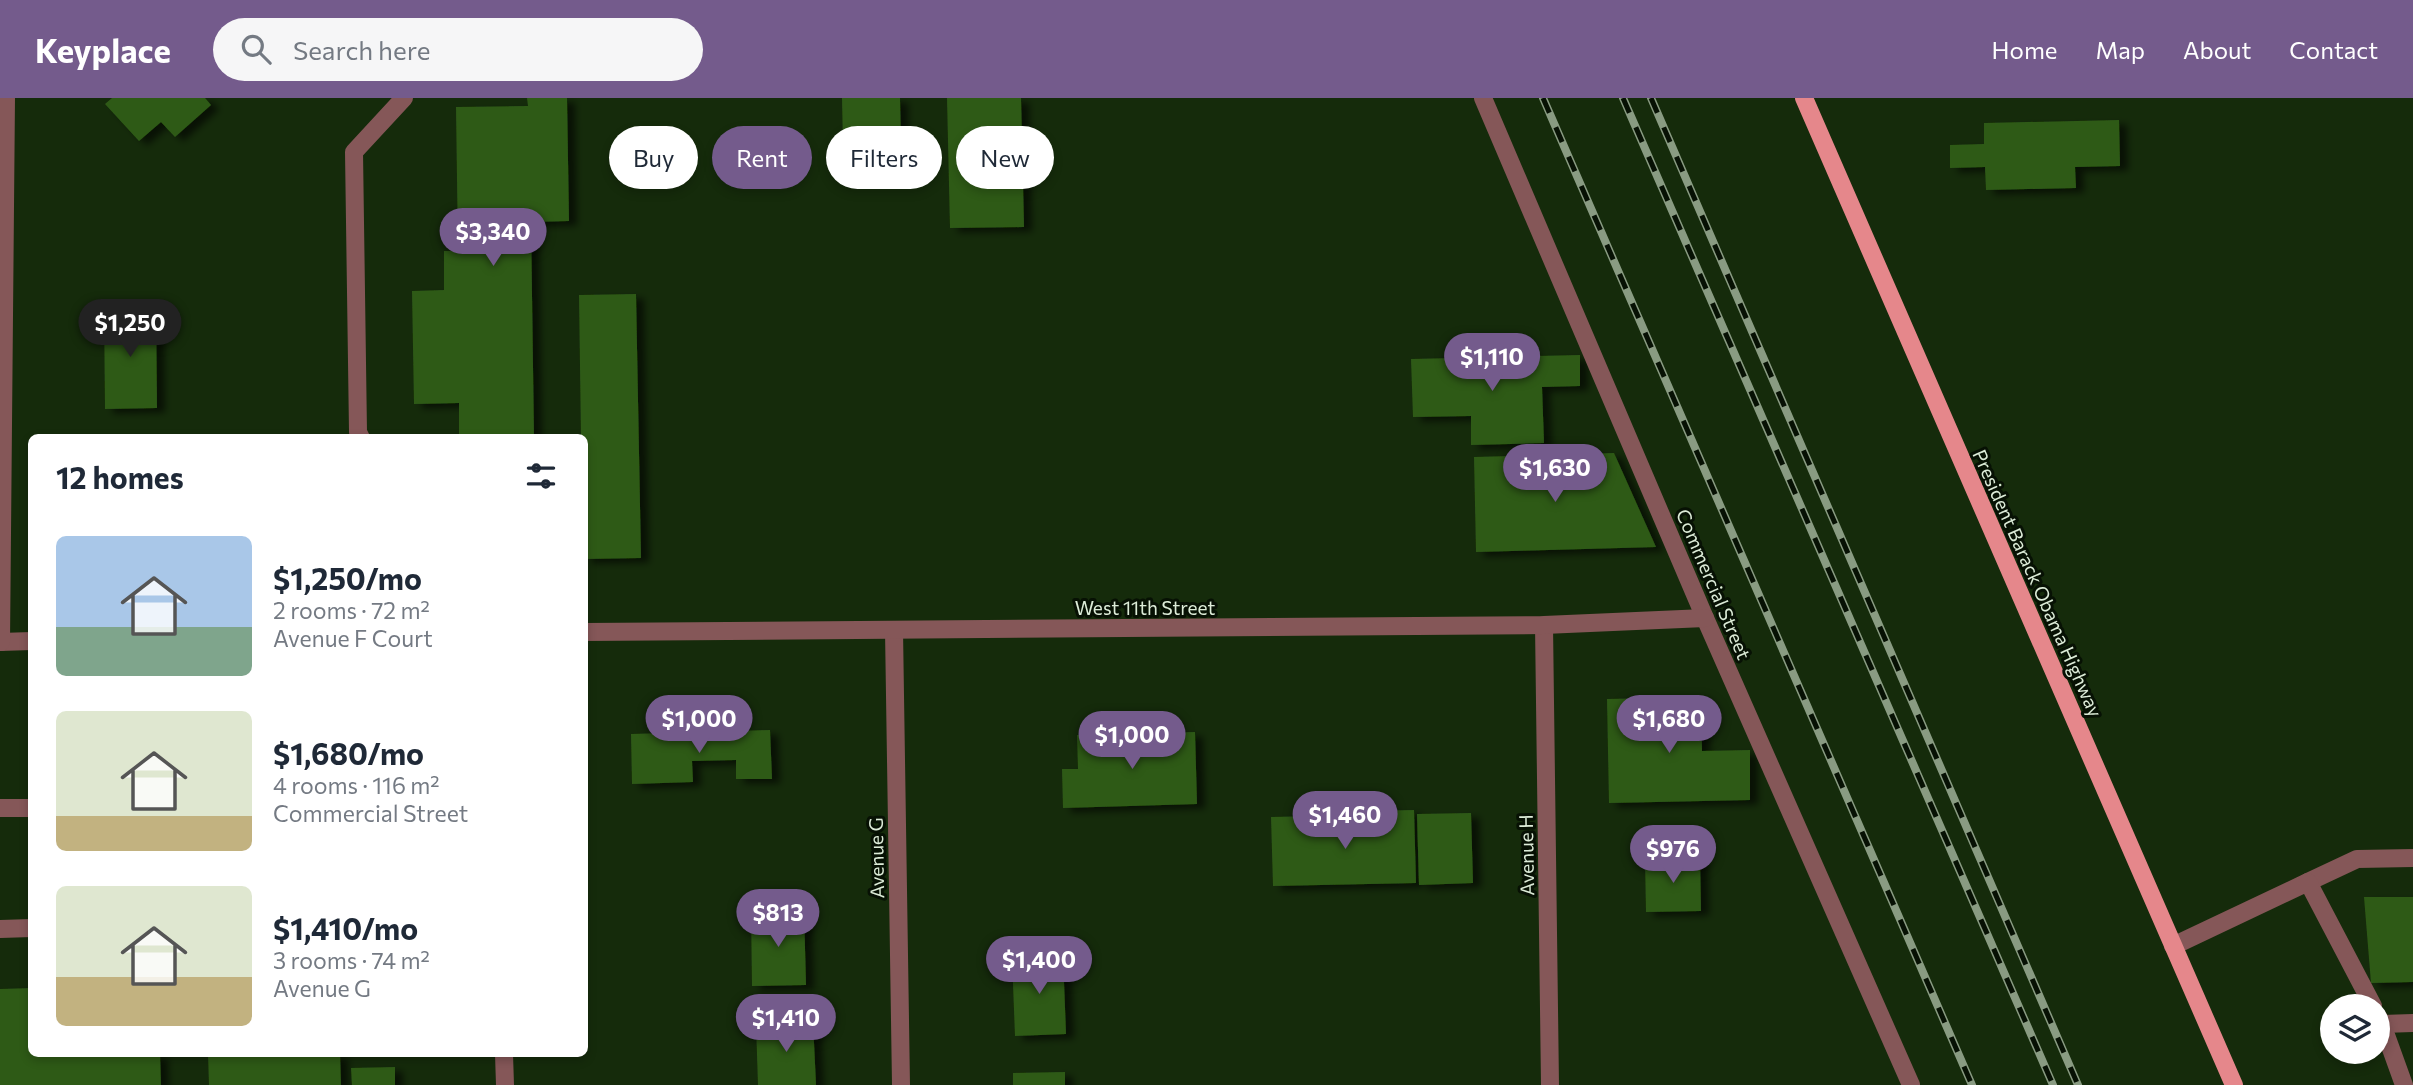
<!DOCTYPE html>
<html lang="en">
<head>
<meta charset="utf-8">
<style>
  body { margin:0; font-family:Commissioner,sans-serif; background:#f6f6f7; color:#1f2937; height:100vh; display:flex; flex-direction:column; font-size:26px; white-space:nowrap }
  * { box-sizing:border-box; margin:0 }
  p { font-size:23px; color:#747a83 }
  .icon { flex:none; width:38px; height:38px; fill:none; stroke:currentColor; stroke-width:2; stroke-linecap:round; stroke-linejoin:round }
  .map { position:relative; flex:1; overflow:hidden }
  .panel { position:absolute; left:28px; top:336px; width:560px; height:623px; display:flex; flex-direction:column; background:#fff; border-radius:10px; box-shadow:0 4px 10px #0003 }
  .panel>* { flex:none }
  .banner { position:absolute; left:609px; top:28px; width:665px; height:63px; display:flex; gap:14px }
  .buttons { position:absolute; left:2320px; top:896px; display:grid; gap:14px }
  .buttons a { display:grid; place-items:center; width:70px; height:70px; border-radius:50%; background:#fff; box-shadow:0 4px 10px #0003; font-size:35px }
  .price { position:absolute; translate:-50% -60px; padding:0 16px; border-radius:24px; background:#745b8c; color:#fff; font-size:23px; line-height:46px; filter:drop-shadow(0 2px 4px #0008) }
  .price::after { content:''; position:absolute; left:50%; top:42px; width:21px; height:16px; margin-left:-10px; background:inherit; clip-path:polygon(0 0,100% 0,50% 100%) }
  .price.on { background:#222; color:#fff }
  ul { padding:0; list-style:none }
  li { display:flex; align-items:center; gap:21px; height:175px; padding:0 28px }
  li span { display:grid; place-items:center; flex:none; width:196px; height:140px; border-radius:10px; color:#555 }
  li>.icon { margin-inline-start:auto }
  span .icon { width:84px; height:84px; fill:#fffc; stroke-width:1 }
  li b { font-size:30px }
  h2 { display:flex; justify-content:space-between; align-items:center; height:84px; padding:0 28px; font-size:30px }
  .tag { padding:0 24px; border-radius:32px; background:#fff; box-shadow:0 4px 10px #0003; font-size:24px; line-height:63px }
  .tag.on { background:#745b8c; color:#fff }
  header { display:flex; align-items:center; gap:42px; box-sizing:border-box; height:98px; padding:0 35px; background:#745b8c; color:#fff }
  header strong { font-size:33px }
  nav { display:flex; gap:38px; margin-inline-start:auto; font-size:24px }
  .search { width:490px; height:63px; background:#f6f6f7; display:flex; align-items:center; gap:18px; box-sizing:border-box; padding:0 24px; border-radius:38px; color:#747a83; font-size:26px }
  .map>svg:first-child { display:block }
</style>
</head>
<body>
<header>
<strong>Keyplace</strong>
<div class="search"><svg class="icon" aria-label="search" viewBox="0 0 24 24"><circle cx="10" cy="10" r="6"/><path d="M15 15l6 6"/></svg>Search here</div>
<nav><a>Home</a><a>Map</a><a>About</a><a>Contact</a></nav>
</header>
<div class="map">
<svg width="2413" height="987" viewBox="0 0 2413 987">
  <defs>
    <filter id="shadow"><feDropShadow dx="8" dy="4.5" stdDeviation="3.5" flood-color="#0009"/></filter>
  </defs>
  <rect width="100%" height="100%" fill="#152b0b"/>
  <!-- building -->
  <g fill="#2e5a17" filter="url(#shadow)">
    <path d="M112 0H205L211 7 175 39 161 24 139 43 105 6Z"/>
    <path d="M527 0H567L569 123 531 124 534 340H459V305L414 306 412 193 444 192V153H458L456 9 528 8Z"/>
    <path d="M842 0H900L901 47 843 48Z"/>
    <path d="M947 0H1021L1024 129 950 130Z"/>
    <path d="M2119 22 2120 68 2075 69 2076 90 1986 92 1985 69 1950 70V47L1984 46V25Z"/>
    <path d="M636 196 641 460 584 461V340H581L579 197Z"/>
    <path d="M104 211H156L157 310 105 311Z"/>
    <path d="M1580 257V288L1542 289 1544 345 1471 347V318L1413 319 1411 261Z"/>
    <path d="M1614 355 1656 449 1476 454 1474 359Z"/>
    <path d="M1701 599 1702 653 1750 652V702L1609 705 1607 601Z"/>
    <path d="M770 632 772 681H736V662L692 663 693 684 632 686 631 636Z"/>
    <path d="M1195 634 1197 706 1063 710 1062 671H1078L1077 637Z"/>
    <path d="M1414 712 1416 785 1273 788 1271 719 1316 718V732L1366 730 1365 713Z"/>
    <path d="M1471 715 1473 785 1419 787 1417 716Z"/>
    <path d="M1700 760 1701 813 1646 814 1645 762Z"/>
    <path d="M2364 799H2413V884L2371 885Z"/>
    <path d="M804 813 806 887 752 888 751 814Z"/>
    <path d="M1063 858 1066 936 1015 938 1012 860Z"/>
    <path d="M32 890V956H160L161 987H0V891Z"/>
    <path d="M813 924 816 987H758L756 926Z"/>
    <path d="M208 956H340L341 987H209Z"/>
    <path d="M395 969V987H352L351 970Z"/>
    <path d="M1065 974V987H1013V975Z"/>
  </g>
  <g fill="none" stroke-linecap="round" stroke-linejoin="round">
    <!-- minor -->
    <g stroke="#855758" stroke-width="18">
      <path d="M1483 0 1705 520 1911 987"/>
      <path d="M361 340 358 334 354 54 404 0"/>
      <path d="M1544 527 1550 987"/>
      <path d="M894 532 901 987"/>
      <path d="M584 534 1544 527 1705 520"/>
      <path d="M0 544 32 543"/>
      <path d="M1 544 6 0"/>
      <path d="M0 710H32"/>
      <path d="M2308 784 2357 761 2413 760"/>
      <path d="M0 831 32 830"/>
      <path d="M2173 848 2308 784 2373 908"/>
      <path d="M2378 919 2382 926 2413 925"/>
      <path d="M2382 926 2404 987"/>
      <path d="M504 956 505 987"/>
    </g>
    <!-- major -->
    <path stroke="#e5878b" stroke-width="18" d="M1804 0 2234 987"/>
    <!-- rail casing -->
    <g stroke="#899b82" stroke-width="8">
      <g id="rail">
        <path d="M1543 0 1972 987"/>
        <path d="M1623 0 2053 987"/>
        <path d="M1651 0 2078 987"/>
      </g>
    </g>
    <!-- rail -->
    <use href="#rail" stroke="#071104" stroke-width="5" stroke-dasharray="16" stroke-linecap="butt"/>
  </g>
  <g text-anchor="middle" dominant-baseline="central" stroke-width="6" stroke-linejoin="round" paint-order="stroke">
    <!-- street labels -->
    <g font-size="19" fill="#ddecd8" stroke="#071104">
      <text transform="translate(2038 485) rotate(66)">President Barack Obama Highway</text>
      <text transform="translate(1714 486) rotate(67)">Commercial Street</text>
      <text x="1145" y="509">West 11th Street</text>
      <text transform="translate(1526 757) rotate(-91)">Avenue H</text>
      <text transform="translate(876 760) rotate(-91)">Avenue G</text>
    </g>
  </g>
</svg>
<div class="buttons">
<a><svg class="icon" aria-label="layers" viewBox="0 0 24 24"><path d="M12 4l9 5-9 5-9-5zM3 14l9 5 9-5"/></svg></a>
</div>
<b class="price" style="left:493px;top:170px">$3,340</b>
<b class="price on" style="left:130px;top:261px">$1,250</b>
<b class="price" style="left:1492px;top:295px">$1,110</b>
<b class="price" style="left:1555px;top:406px">$1,630</b>
<b class="price" style="left:699px;top:657px">$1,000</b>
<b class="price" style="left:1669px;top:657px">$1,680</b>
<b class="price" style="left:1132px;top:673px">$1,000</b>
<b class="price" style="left:1345px;top:753px">$1,460</b>
<b class="price" style="left:1673px;top:787px">$976</b>
<b class="price" style="left:778px;top:851px">$813</b>
<b class="price" style="left:1039px;top:898px">$1,400</b>
<b class="price" style="left:786px;top:956px">$1,410</b>
<div class="banner">
<a class="tag">Buy</a>
<a class="tag on">Rent</a>
<a class="tag">Filters</a>
<a class="tag">New</a>
</div>
<section class="panel">
<h2>12 homes<svg class="icon" aria-label="filters" viewBox="0 0 24 24"><path d="M4 7h16M4 17h16"/><circle cx="9" cy="7" r="2"/><circle cx="15" cy="17" r="2"/></svg></h2>
<ul>
<li><span style="background:linear-gradient(#a9c7e8 65%,#7fa58c 0)"><svg class="icon" aria-label="home" viewBox="0 0 24 24"><path d="M3 11l9-7 9 7M6 9v11h12V9"/></svg></span><div><b>$1,250/mo</b><p>2 rooms · 72 m²</p><p>Avenue F Court</p></div></li>
<li><span style="background:linear-gradient(#dfe7d0 75%,#c2b280 0)"><svg class="icon" aria-label="home" viewBox="0 0 24 24"><path d="M3 11l9-7 9 7M6 9v11h12V9"/></svg></span><div><b>$1,680/mo</b><p>4 rooms · 116 m²</p><p>Commercial Street</p></div></li>
<li><span style="background:linear-gradient(#dfe7d0 65%,#c2b280 0)"><svg class="icon" aria-label="home" viewBox="0 0 24 24"><path d="M3 11l9-7 9 7M6 9v11h12V9"/></svg></span><div><b>$1,410/mo</b><p>3 rooms · 74 m²</p><p>Avenue G</p></div></li>
</ul>
</section>
</div>
</body>
</html>
